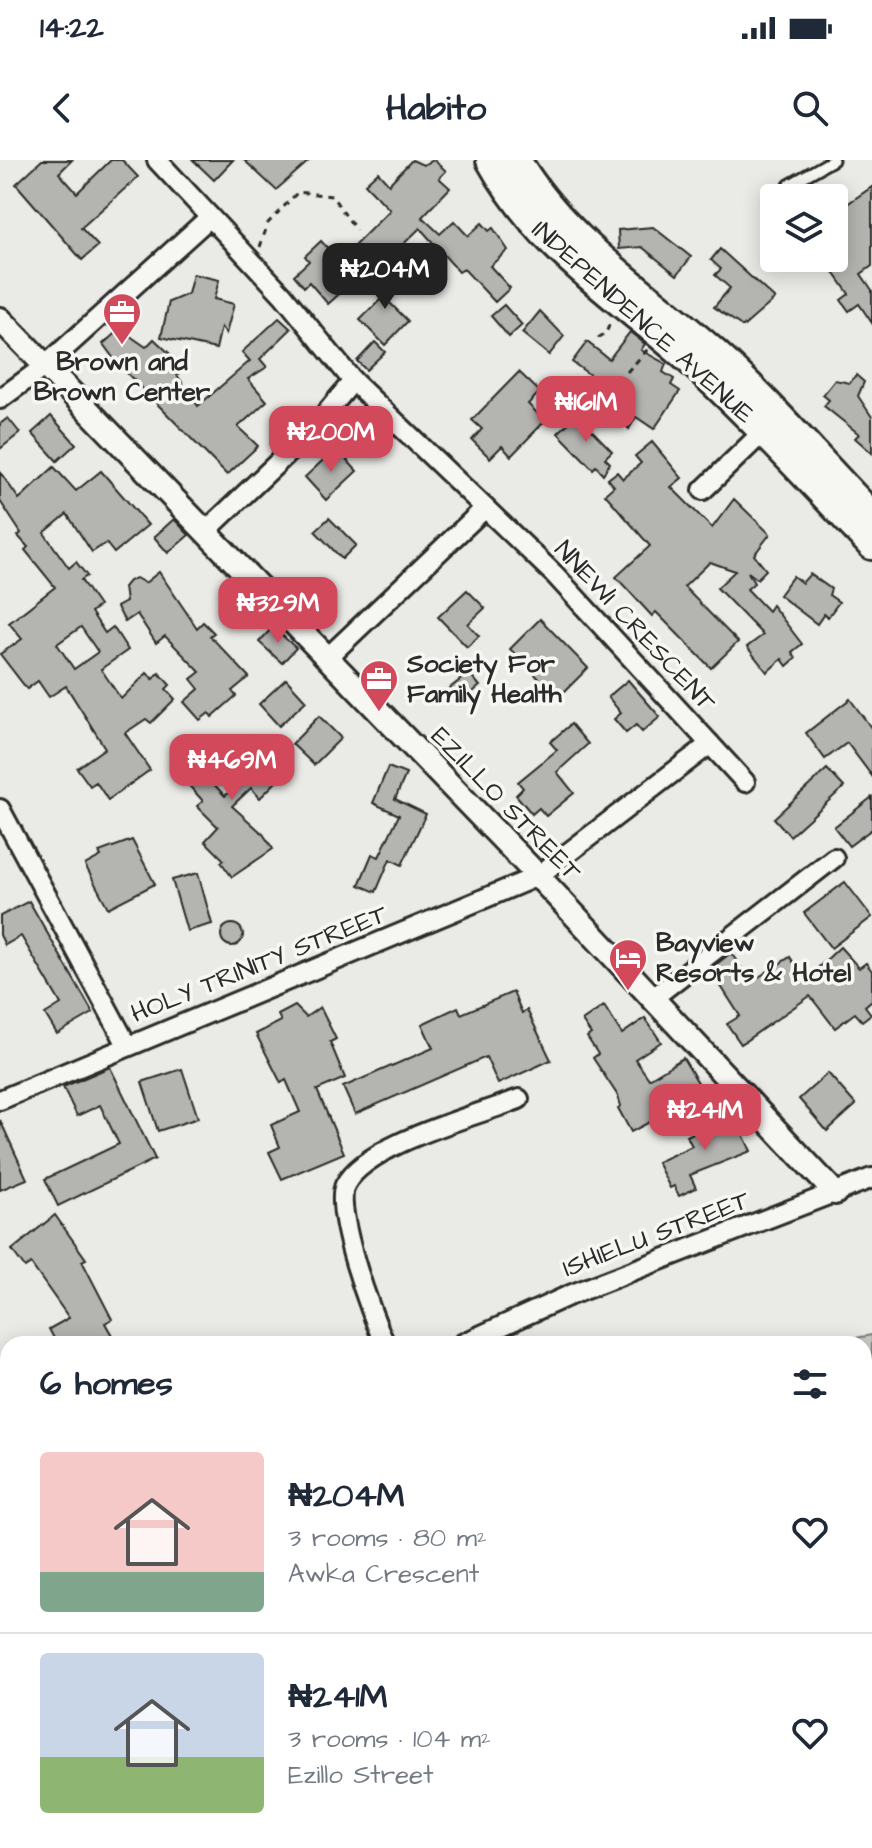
<!DOCTYPE html>
<html lang="en">
<head>
<meta charset="utf-8">
<style>
  body { margin:0; font-family:"Architects Daughter",sans-serif; background:#f2f2f3; color:#1f2937; height:100vh; display:flex; flex-direction:column; font-size:30px; white-space:nowrap }
  * { box-sizing:border-box; margin:0 }
  p { font-size:26px; color:#747a83 }
  .icon { flex:none; width:44px; height:44px; fill:none; stroke:currentColor; stroke-width:2; stroke-linecap:round; stroke-linejoin:round }
  .map { position:relative; flex:1; overflow:hidden }
  .sheet { position:absolute; left:0px; top:1176px; width:872px; height:512px; display:flex; flex-direction:column; background:#fff; border-radius:24px 24px 0 0; box-shadow:0 4px 20px #0003 }
  .sheet>* { flex:none }
  .buttons { position:absolute; left:760px; top:24px; display:grid; gap:16px }
  .buttons a { display:grid; place-items:center; width:88px; height:88px; border-radius:8px; background:#fff; box-shadow:0 4px 20px #0003; font-size:40px }
  .price { position:absolute; translate:-50% -68px; padding:0 18px; border-radius:16px; background:#d1495b; color:#fff; font-size:26px; line-height:52px; filter:drop-shadow(0 2px 4px #0008) }
  .price::after { content:''; position:absolute; left:50%; top:48px; width:24px; height:18px; margin-left:-12px; background:inherit; clip-path:polygon(0 0,100% 0,50% 100%) }
  .price.active { background:#222; color:#fff }
  ul { padding:0; list-style:none }
  li { display:flex; align-items:center; gap:24px; height:200px; padding:0 40px }
  li+li { border-top:2px solid #e0e1e3 }
  li span { display:grid; place-items:center; flex:none; width:224px; height:160px; border-radius:8px; color:#555 }
  li>.icon { margin-inline-start:auto }
  span .icon { width:96px; height:96px; fill:#fffc; stroke-width:1 }
  li b { font-size:34px }
  h2 { display:flex; justify-content:space-between; align-items:center; height:96px; padding:0 40px; font-size:34px }
  .status { display:flex; justify-content:space-between; align-items:center; height:56px; padding:0 40px; background:#fff; direction:ltr }
  .status svg { height:22px; fill:currentColor }
  header { display:flex; justify-content:space-between; align-items:center; height:104px; padding:0 40px; background:#fff; font-size:36px; font-weight:800 }
  .map>svg:first-child { display:block }
</style>
</head>
<body>
<div class="status"><b>14:22</b><svg viewBox="0 0 49 12"><path d="M0 12V9h3v3zM5 12V6h3v6zM10 12V3h3v9zM15 12V0h3v12zM26 1h20v11H26zM47 4h2v5h-2z"/></svg></div>
<header><svg class="icon" aria-label="back" viewBox="0 0 24 24"><path d="M15 5l-7 7 7 7"/></svg>Habito<svg class="icon" aria-label="search" viewBox="0 0 24 24"><circle cx="10" cy="10" r="6"/><path d="M15 15l6 6"/></svg></header>
<div class="map">
<svg width="872" height="1688" viewBox="0 0 872 1688">
  <rect width="100%" height="100%" fill="#eaeae6"/>
  <filter id="ink" filterUnits="userSpaceOnUse"><feTurbulence type="fractalNoise" baseFrequency=".0125" numOctaves="2"/><feDisplacementMap in="SourceGraphic" scale="16" xChannelSelector="R" yChannelSelector="G"/><feConvolveMatrix kernelMatrix="1 2 1 2 8 2 1 2 1" color-interpolation-filters="sRGB"/></filter>
  <g filter="url(#ink)">
    <!-- green -->
    <path fill="#cacac7" stroke="#7a7a79" stroke-width="2" d="M872 1175V1523H864V1184H823Z"/>
    <!-- building -->
    <g fill="#b4b4b1" stroke="#2b2b2b" stroke-width="2" fill-rule="evenodd">
      <path d="M42 0H72L59 13 77 33 111 0H122L138 17 81 68 98 86 82 100 16 24Z"/>
      <path d="M193 0H233L214 20Z"/>
      <path d="M244 0H310L276 30Z"/>
      <path d="M412 0 423 5 434 0 446 11 439 18 450 28 422 57 440 74 454 61 468 76 482 63 489 71 493 68 508 90 490 106 510 128 495 142 464 109 459 112 420 68 381 106 368 93 346 112 354 121 328 144 309 122 304 127 294 115 309 101 305 96 321 81 334 95 340 90 345 95 390 50 365 24 378 12 389 24Z"/>
      <path d="M872 27V106L861 114 872 130V163L859 144 849 151 841 140 849 134 824 98H834V53Z"/>
      <path d="M653 67 691 97 677 115 642 87 619 89 618 70Z"/>
      <path d="M720 89 775 139 743 167 714 147 730 128 715 115 721 109 711 100Z"/>
      <path d="M390 112 404 126 388 141 408 161 385 185 360 160 382 138 373 129Z"/>
      <path d="M193 114 219 120 214 139 234 144 226 174 221 167 216 189 161 177 169 142 188 134Z"/>
      <path d="M504 145 522 165 509 177 491 156Z"/>
      <path d="M540 151 564 176 549 195 522 173Z"/>
      <path d="M279 158 291 169 260 199 267 207 248 219 267 241 238 267 258 286 227 315 117 203 103 184 120 169 146 187 154 179 184 207 177 215 198 246 250 201 242 192Z"/>
      <path d="M630 172 645 184 641 190 666 204 663 212 674 219 671 225 680 231 654 269 636 257 629 269 593 230 601 223 572 202 587 182 609 199Z"/>
      <path d="M375 182 385 192 366 210 357 201Z"/>
      <path d="M519 212 540 232 528 244 545 261 511 296 502 286 490 298 472 280 482 269 472 260Z"/>
      <path d="M856 215 864 222 858 236 872 257V293L855 278 859 274 824 246 829 240 823 235 835 220 850 223Z"/>
      <path d="M577 255 612 291 605 298 610 303 603 314 596 306 593 309 558 273Z"/>
      <path d="M51 256 76 284 57 301 32 273Z"/>
      <path d="M8 258 20 273 0 289V264Z"/>
      <path d="M652 282 682 318 671 327 712 368 734 339 770 374 754 395 766 410 757 419 748 412 754 423 747 429 768 451 772 445 802 484 792 492 796 498 787 506 782 499 767 512 747 487 763 475 717 428 735 411 710 402 684 427 738 482 711 508 656 452 652 456 616 417 650 386 605 334 614 326 608 319 617 312 623 319 641 303 635 296Z"/>
      <path d="M336 288 357 311 326 340 305 317Z"/>
      <path d="M54 307 76 331 101 311 148 365 114 393 106 383 92 392 67 354 44 373 69 408 76 402 87 416 81 420 99 446 91 452 105 473 113 467 128 490 101 509 121 539 147 513 153 519 159 513 170 525 166 529 175 539 151 563 146 559 125 573 150 610 108 640 96 622 90 626 77 608 105 588 66 526 49 537 38 521 27 529 0 494 22 479 9 463 55 427 25 390 28 387 18 376 21 373 0 341V312L19 339ZM81 467 98 492 74 509 57 484Z"/>
      <path d="M329 358 356 385 342 399 315 371Z"/>
      <path d="M174 359 189 375 168 393 154 377Z"/>
      <path d="M159 412 197 468 203 462 214 473 210 476 249 517 232 531 236 536 212 557 209 553 200 560 184 542 199 529 191 519 200 512 165 476 156 483 137 454 125 462 117 447 126 442 124 427 129 421 136 418 145 423Z"/>
      <path d="M810 414 831 429 829 435 839 442 828 457 824 454 817 464 779 435 793 416 802 423Z"/>
      <path d="M467 430 485 448 468 464 479 476 467 487 438 457Z"/>
      <path d="M540 459 588 508 558 538 510 489Z"/>
      <path d="M273 467 296 488 282 503 259 482Z"/>
      <path d="M469 513 480 526 461 542 450 528Z"/>
      <path d="M286 519 306 541 279 566 259 544Z"/>
      <path d="M628 520 660 557 642 572 636 565 626 573 614 559 621 553 608 537Z"/>
      <path d="M850 539 872 569V616L847 583 825 599 806 573Z"/>
      <path d="M319 556 341 578 314 605 292 584Z"/>
      <path d="M571 564 588 584 557 612 574 633 546 656 539 648 532 654 516 635 523 628 518 622 557 590 550 582Z"/>
      <path d="M252 575 272 596 265 602 280 618 260 638 251 628 232 646 263 674 273 689 232 717 221 702 224 700 205 681 218 667 197 646 203 641 174 609 202 583 219 602 205 615 225 636 242 619 225 601Z"/>
      <path d="M388 607 406 614 395 639 426 654 402 705 390 699 376 732 359 725 372 694 379 697 399 655 373 643Z"/>
      <path d="M827 609 844 627 790 676 774 658Z"/>
      <path d="M872 637V669L849 686 834 667Z"/>
      <path d="M132 680 155 724 108 748 85 705 101 696 99 692Z"/>
      <path d="M198 713 212 764 187 771 172 720Z"/>
      <path d="M845 722 872 757 831 788 804 753Z"/>
      <path d="M29 741 93 853 57 874 45 854 61 844 21 776 5 785 0 775V756Z"/>
      <circle cx="232" cy="775" r="11"/>
      <path d="M840 787 859 808 866 803 872 811V840L865 846 871 854 862 861 855 853 835 868 810 836 741 884 727 864 740 856 710 809 731 793 751 822 790 797 805 820Z"/>
      <path d="M513 832 522 853 527 850 551 900 498 924 486 897 355 954 343 927 433 888 422 864 458 847 461 854Z"/>
      <path d="M295 846 306 857 320 847 336 879 330 882 345 918 317 930 344 993 282 1019 269 992 280 987 271 965 300 952 286 920 281 923 256 874 281 861 278 855Z"/>
      <path d="M604 846 622 874 645 858 661 882 635 899 649 919 683 898 708 939 665 966 659 957 631 972 618 948 621 946 618 936 593 898 598 894 587 877 591 874 582 861Z"/>
      <path d="M110 907 155 999 58 1046 45 1019 119 984 100 945 77 956 63 927Z"/>
      <path d="M182 909 198 958 158 971 142 922Z"/>
      <path d="M828 913 856 945 827 971 799 939Z"/>
      <path d="M739 951 748 961 739 966 751 991 690 1015 696 1028 679 1036 674 1026 670 1028 657 1002 692 986 687 976Z"/>
      <path d="M0 960 27 1019 0 1030Z"/>
      <path d="M55 1055 86 1099 82 1101 112 1159 105 1163 117 1184H57L49 1169 69 1158 31 1104 25 1108 12 1090Z"/>
    </g>
    <g fill="none" stroke-linecap="round" stroke-linejoin="round">
      <!-- service casing -->
      <g stroke="#2b2b2b" stroke-width="15">
        <g id="service">
          <path d="M789 25 833 0"/>
          <path d="M864 1609 872 1619"/>
          <path d="M645 1680 648 1688"/>
          <path d="M856 1680 862 1688"/>
        </g>
      </g>
      <!-- minor casing -->
      <g stroke="#2b2b2b" stroke-width="24">
        <g id="minor">
          <path d="M157 0 283 135 353 221 310 272 205 372"/>
          <path d="M353 221 555 415 745 622"/>
          <path d="M0 239 45 206 210 57"/>
          <path d="M703 330 763 272"/>
          <path d="M326 499 485 348"/>
          <path d="M0 649 127 885"/>
          <path d="M653 838 834 698"/>
          <path d="M0 940 538 716 710 584"/>
          <path d="M385 1184C372 1157 333 1050 345 1025 367 983 476 956 519 939"/>
          <path d="M462 1184 570 1135 872 1018"/>
          <path d="M0 1257 8 1276"/>
          <path d="M0 1424H8"/>
          <path d="M322 1688 363 1680"/>
        </g>
      </g>
      <!-- tertiary casing -->
      <g stroke="#2b2b2b" stroke-width="28">
        <g id="tertiary">
          <path d="M0 159 538 716 835 1033"/>
          <path d="M449 1680V1688"/>
        </g>
      </g>
      <!-- primary casing -->
      <g stroke="#2b2b2b" stroke-width="34">
        <g id="primary">
          <path d="M491 0C543 94 624 139 701 210 760 265 816 326 872 385"/>
          <path d="M516 0C565 83 645 131 715 194 771 244 820 303 872 356"/>
        </g>
      </g>
      <!-- path -->
      <g stroke="#2b2b2b" stroke-width="3" stroke-dasharray="6 6" stroke-linecap="butt">
        <path d="M260 87 268 63 298 32 332 36 356 70"/>
        <path d="M598 178 606 173 610 163"/>
        <path d="M627 212 648 189"/>
      </g>
      <!-- service -->
      <use href="#service" stroke="#f6f6f2" stroke-width="9"/>
      <!-- minor -->
      <use href="#minor" stroke="#f6f6f2" stroke-width="18"/>
      <!-- tertiary -->
      <use href="#tertiary" stroke="#f6f6f2" stroke-width="22"/>
      <!-- primary -->
      <use href="#primary" stroke="#f6f6f2" stroke-width="28"/>
    </g>
  </g>
  <!-- icons -->
  <defs>
    <g id="office-pin" transform="scale(2)"><path d="M0 17L-7.5 6A9.5 9.5 0 1 1 7.5 6Z" fill="#d1495b" stroke="#f6f6f2"/><path d="M-6-3h4V-5.5h4V-3h4V5H-6ZM-1-4.5V-3h2v-1.5ZM-6 0V1H6V0Z" fill="#fff"/></g>
    <g id="hotel-pin" transform="scale(2)"><path d="M0 17L-7.5 6A9.5 9.5 0 1 1 7.5 6Z" fill="#d1495b" stroke="#f6f6f2"/><path d="M-6-4.5h1.5V1H6V5H4.5V3h-9V5H-6ZM-4 0a1.8 1.8 0 1 1 3.6 0ZM.5 0V-2.5h3Q6-2.5 6 0Z" fill="#fff"/></g>
  </defs>
  <g fill-rule="evenodd">
    <use href="#office-pin" x="122" y="152"/>
    <use href="#office-pin" x="379" y="519"/>
    <use href="#hotel-pin" x="628" y="798"/>
  </g>
  <g text-anchor="middle" dominant-baseline="central" stroke-width="7" stroke-linejoin="round" paint-order="stroke">
    <!-- street labels -->
    <g font-size="26" fill="#2b2b2b" stroke="#f6f6f2">
      <text transform="translate(643 162) rotate(42)">INDEPENDENCE AVENUE</text>
      <text transform="translate(635 466) rotate(47)">NNEWI CRESCENT</text>
      <text transform="translate(506 644) rotate(46)">EZILLO STREET</text>
      <text transform="translate(259 804) rotate(-22)">HOLY TRINITY STREET</text>
      <text transform="translate(656 1074) rotate(-21)">ISHIELU STREET</text>
    </g>
    <!-- poi labels -->
    <g font-size="26" font-weight="bold" fill="#2b2b2b" stroke="#f6f6f2" text-anchor="start">
      <text x="122" y="202" text-anchor="middle">Brown and<tspan x="122" dy="30">Brown Center</tspan></text>
      <text x="407" y="504">Society For<tspan x="407" dy="30">Family Health</tspan></text>
      <text x="656" y="783">Bayview<tspan x="656" dy="30">Resorts &amp; Hotel</tspan></text>
    </g>
  </g>
</svg>
<div class="buttons">
<a><svg class="icon" aria-label="layers" viewBox="0 0 24 24"><path d="M12 4l9 5-9 5-9-5zM3 14l9 5 9-5"/></svg></a>
</div>
<b class="price active" style="left:385px;top:151px">₦204M</b>
<b class="price" style="left:586px;top:284px">₦161M</b>
<b class="price" style="left:331px;top:314px">₦200M</b>
<b class="price" style="left:278px;top:485px">₦329M</b>
<b class="price" style="left:232px;top:642px">₦469M</b>
<b class="price" style="left:705px;top:992px">₦241M</b>
<section class="sheet">
<h2>6 homes<svg class="icon" aria-label="filters" viewBox="0 0 24 24"><path d="M4 7h16M4 17h16"/><circle cx="9" cy="7" r="2"/><circle cx="15" cy="17" r="2"/></svg></h2>
<ul>
<li><span style="background:linear-gradient(#f6c9c9 75%,#7fa58c 0)"><svg class="icon" aria-label="home" viewBox="0 0 24 24"><path d="M3 11l9-7 9 7M6 9v11h12V9"/></svg></span><div><b>₦204M</b><p>3 rooms · 80 m²</p><p>Awka Crescent</p></div><svg class="icon" aria-label="heart" viewBox="0 0 24 24"><path d="M12 20l-8-8c-3-5 5-10 8-4 3-6 11-1 8 4z"/></svg></li>
<li><span style="background:linear-gradient(#c9d6e8 65%,#8fb573 0)"><svg class="icon" aria-label="home" viewBox="0 0 24 24"><path d="M3 11l9-7 9 7M6 9v11h12V9"/></svg></span><div><b>₦241M</b><p>3 rooms · 104 m²</p><p>Ezillo Street</p></div><svg class="icon" aria-label="heart" viewBox="0 0 24 24"><path d="M12 20l-8-8c-3-5 5-10 8-4 3-6 11-1 8 4z"/></svg></li>
</ul>
</section>
</div>
</body>
</html>
